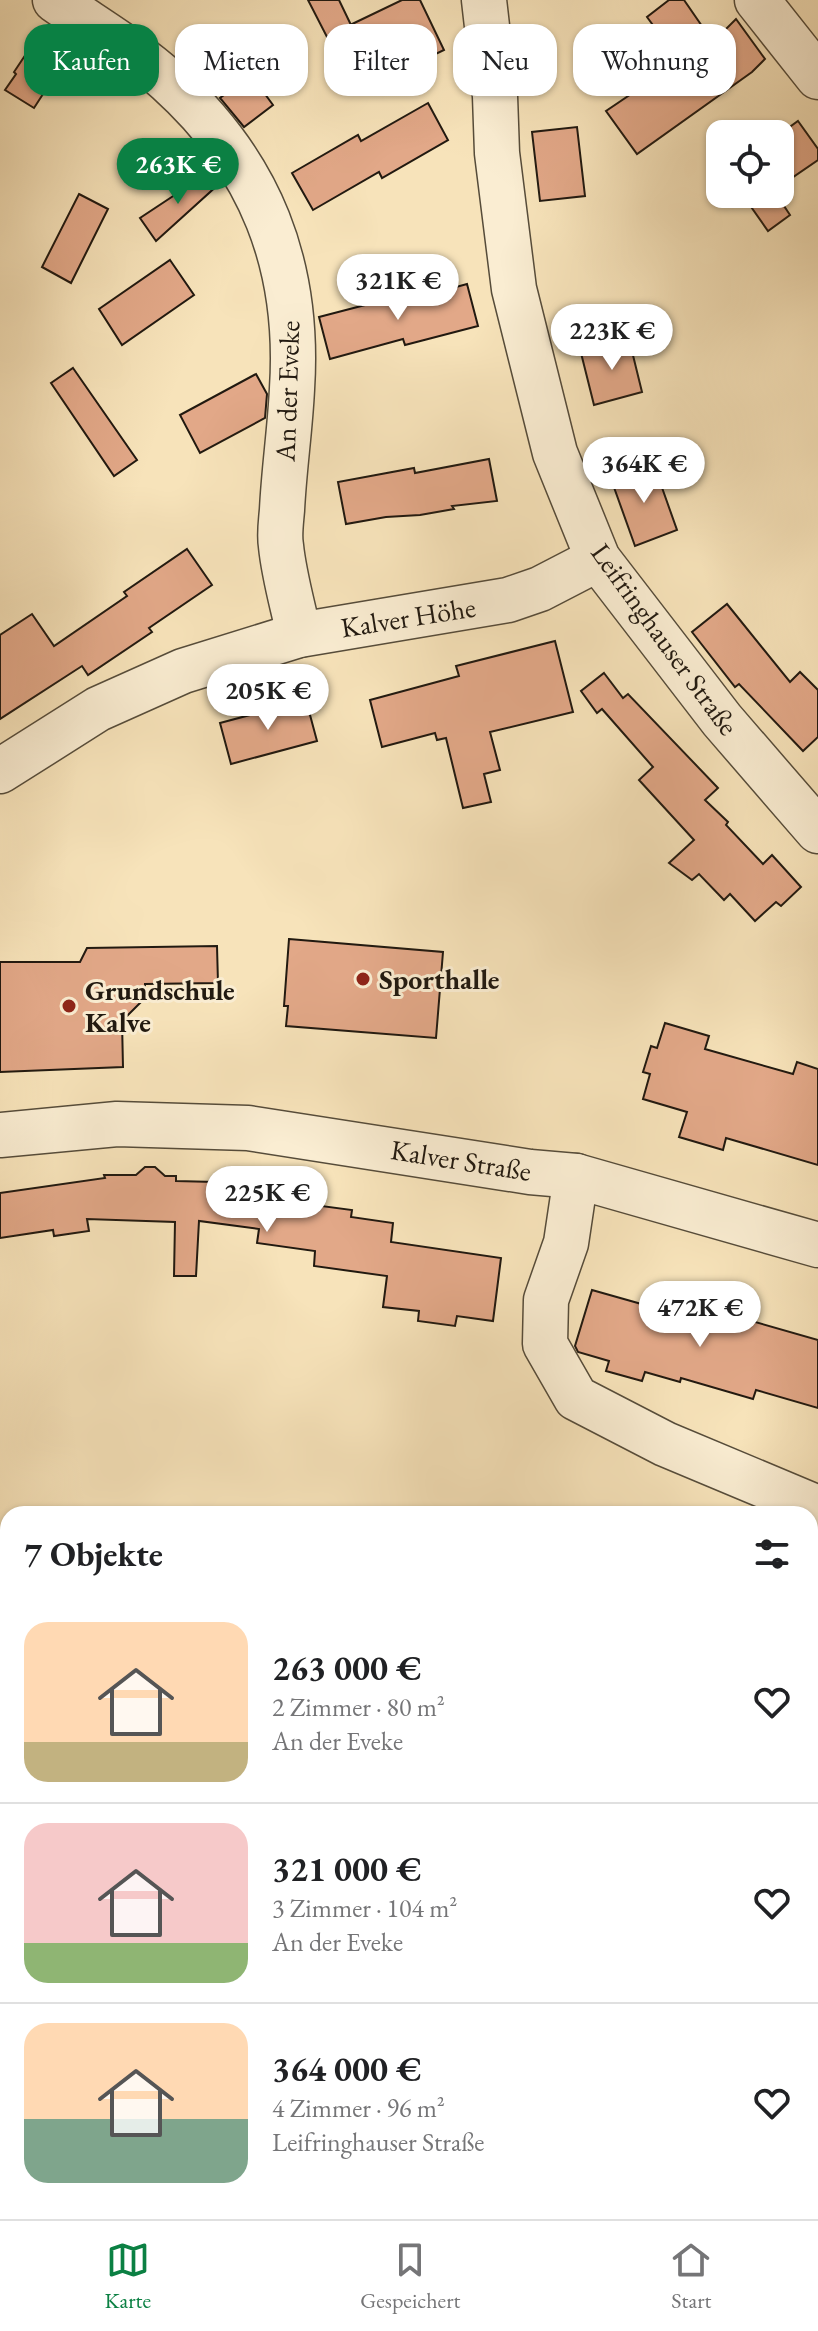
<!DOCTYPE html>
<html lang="de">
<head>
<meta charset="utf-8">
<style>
  body { margin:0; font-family:"EB Garamond",serif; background:#f6f6f6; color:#202124; height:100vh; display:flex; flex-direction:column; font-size:30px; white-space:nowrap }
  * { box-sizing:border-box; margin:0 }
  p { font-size:26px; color:#757577 }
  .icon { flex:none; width:44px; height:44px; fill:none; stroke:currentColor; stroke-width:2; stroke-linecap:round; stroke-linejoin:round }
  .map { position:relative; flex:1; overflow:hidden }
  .details { position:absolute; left:0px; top:1506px; width:818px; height:714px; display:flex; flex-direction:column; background:#fff; border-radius:24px 24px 0 0; box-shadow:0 2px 6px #0004 }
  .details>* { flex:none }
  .top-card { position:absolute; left:24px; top:24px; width:770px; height:72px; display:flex; gap:16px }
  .controls { position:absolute; left:706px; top:120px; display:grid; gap:16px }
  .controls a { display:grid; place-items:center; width:88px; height:88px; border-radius:16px; background:#fff; box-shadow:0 2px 6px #0004; font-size:40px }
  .price { position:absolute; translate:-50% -68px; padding:0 18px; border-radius:28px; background:#fff; color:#222; font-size:26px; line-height:52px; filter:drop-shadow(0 2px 4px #0008) }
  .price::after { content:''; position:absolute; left:50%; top:48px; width:24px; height:18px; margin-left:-12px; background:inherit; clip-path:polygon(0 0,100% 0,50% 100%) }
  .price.on { background:#0b8043; color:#fff }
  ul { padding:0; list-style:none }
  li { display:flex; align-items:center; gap:24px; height:200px; padding:0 24px }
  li+li { border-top:2px solid #e0e0e0 }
  li span { display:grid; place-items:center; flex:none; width:224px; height:160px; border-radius:24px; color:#555 }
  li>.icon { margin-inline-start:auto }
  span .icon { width:96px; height:96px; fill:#fffc; stroke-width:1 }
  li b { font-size:34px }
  h2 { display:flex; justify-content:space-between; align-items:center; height:96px; padding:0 24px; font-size:34px }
  .pill { padding:0 28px; border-radius:24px; background:#fff; box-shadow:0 2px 6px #0004; font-size:28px; line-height:72px }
  .pill.on { background:#0b8043; color:#fff }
  .dock { display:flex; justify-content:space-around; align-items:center; height:112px; border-top:2px solid #e0e0e0; background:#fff; font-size:22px; color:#757577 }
  .dock a { display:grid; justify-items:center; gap:4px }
  .dock .on { color:#0b8043 }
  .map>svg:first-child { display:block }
</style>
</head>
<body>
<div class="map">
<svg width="818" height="2219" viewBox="0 0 818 2219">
  <rect width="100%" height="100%" fill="#f7e3ba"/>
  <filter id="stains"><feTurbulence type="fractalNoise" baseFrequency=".0025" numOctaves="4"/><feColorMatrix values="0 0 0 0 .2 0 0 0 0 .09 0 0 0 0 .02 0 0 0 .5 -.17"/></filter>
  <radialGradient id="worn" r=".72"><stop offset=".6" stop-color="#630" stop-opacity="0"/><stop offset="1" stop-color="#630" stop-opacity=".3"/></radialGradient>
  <!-- green -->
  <g fill="#b9c492" stroke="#6d6e51" stroke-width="2">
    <path d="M0 1917 8 1919V2212H408L407 2219H0Z"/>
    <path d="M426 2212H796L802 2219H425Z"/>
  </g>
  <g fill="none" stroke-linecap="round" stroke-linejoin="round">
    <!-- stream -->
    <path stroke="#6d7b75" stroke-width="10" d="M673 2212 679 2219"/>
  </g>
  <!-- building -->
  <g fill="#e2a888" stroke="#211910" stroke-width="2">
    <path d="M308 0H339L351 25 348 26 402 0H420L444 50 419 62 412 47 362 72 342 30 327 37Z"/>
    <path d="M669 0H684L713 42 736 19 765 59 752 72 637 154 606 111 677 63 667 48 669 47 647 17Z"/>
    <path d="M44 27 90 58 72 85 56 74 34 108 5 90 16 74 14 72Z"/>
    <path d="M251 75 273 105 244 127 220 98Z"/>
    <path d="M428 103 448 140 382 178 379 172 313 210 292 173 358 135 361 141Z"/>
    <path d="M798 121 818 149V160L780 186V134Z"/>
    <path d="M577 127 585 196 540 201 532 132Z"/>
    <path d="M211 171 220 183 156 241 140 218Z"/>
    <path d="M79 194 108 209 71 283 42 267Z"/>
    <path d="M742 194H776L790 215 768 231Z"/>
    <path d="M170 260 194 295 122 345 99 309Z"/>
    <path d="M467 284 478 326 405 345 403 339 330 359 319 317 392 298 394 304Z"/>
    <path d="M629 339 642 392 594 405 581 353Z"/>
    <path d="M73 368 137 460 114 476 51 383Z"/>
    <path d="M256 374 267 394 265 418 200 453 180 415Z"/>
    <path d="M489 459 497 501 452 506 454 509 420 515 386 517 346 524 338 482 414 468 415 473Z"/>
    <path d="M654 465 677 530 635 546 611 479Z"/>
    <path d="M187 549 212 585 149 628 152 632 88 675 82 666 0 719V635L32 614 54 646 127 596 124 592Z"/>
    <path d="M727 604 790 682 800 672 818 690V737L803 751 739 684 735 687 692 632Z"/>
    <path d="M555 641 573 712 490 732 500 770 484 774 491 802 463 808 446 738 437 740 435 733 382 747 370 700 459 676 456 666Z"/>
    <path d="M604 673 623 698 628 694 718 788 705 800 728 822 726 825 763 864 772 855 801 887 781 906 776 902 755 921 730 894 724 900 699 874 692 880 669 863 694 840 639 780 653 767 602 709 597 713 581 691Z"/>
    <path d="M306 700 317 741 231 764 220 723Z"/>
    <path d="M289 939 443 952 436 1038 286 1026 288 1006H284Z"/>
    <path d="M217 946 218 983 145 984V998L122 1021 123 1067 0 1072V962H80L87 948Z"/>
    <path d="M665 1023 709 1036 705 1049 793 1074 797 1062 818 1069V1165L726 1138 723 1150 679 1137 687 1112 643 1099 650 1074 643 1072 651 1046 657 1048Z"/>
    <path d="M145 1167H155L165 1176H176V1181L260 1183 323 1191 321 1206 352 1210 351 1217 393 1223 391 1242 501 1258 493 1321 457 1316 455 1326 418 1321 419 1311 383 1307 387 1276 314 1266 315 1251 257 1243 259 1229 199 1221 196 1276H174L175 1222 87 1219 89 1231 54 1236 53 1230 0 1238V1193L105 1178 104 1175H136Z"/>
    <path d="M592 1290 698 1320 703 1307 818 1340V1408L756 1390 753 1399 681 1378 680 1382 645 1372 642 1381 606 1371 609 1361 578 1352 575 1346Z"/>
  </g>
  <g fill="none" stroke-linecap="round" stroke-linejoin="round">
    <!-- minor casing -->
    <g stroke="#564c3a" stroke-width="47">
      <g id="minor">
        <path d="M55 0C92 26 135 51 168 81 261 165 300 265 292 389 290 430 284 469 282 510 281 522 279 535 281 546 284 576 293 606 299 635"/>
        <path d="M484 0 495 96 497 153 514 289 555 453 598 559 722 720 818 831"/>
        <path d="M757 0 818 77"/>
        <path d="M0 771 98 709 183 671 299 635 508 600 540 589 598 559"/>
        <path d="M0 1135 117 1124 248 1128 530 1172 576 1176 818 1245"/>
        <path d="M576 1176 566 1243 546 1300 545 1344 576 1398 665 1444 818 1508"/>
      </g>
    </g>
    <!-- minor -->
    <use href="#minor" stroke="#faedd2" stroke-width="44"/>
  </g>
  <!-- markers -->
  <g fill="#8f2418" stroke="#faedd2" stroke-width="3">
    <circle cx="363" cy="979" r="8"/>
    <circle cx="69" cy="1006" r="8"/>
  </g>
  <g text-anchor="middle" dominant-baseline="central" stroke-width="6" stroke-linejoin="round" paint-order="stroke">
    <!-- street labels -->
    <g font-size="28" fill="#211910" stroke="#faedd2">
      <text transform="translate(287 391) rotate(-88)">An der Eveke</text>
      <text transform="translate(408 617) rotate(-9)">Kalver Höhe</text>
      <text transform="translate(665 639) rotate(54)">Leifringhauser Straße</text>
      <text transform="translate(461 1160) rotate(9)">Kalver Straße</text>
    </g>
    <!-- poi labels -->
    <g font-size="28" font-weight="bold" fill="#211910" stroke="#faedd2" text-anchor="start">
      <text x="379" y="979">Sporthalle</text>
      <text x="85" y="990">Grundschule<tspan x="85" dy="32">Kalve</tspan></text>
    </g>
  </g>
  <rect width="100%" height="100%" filter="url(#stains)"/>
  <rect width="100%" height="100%" fill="url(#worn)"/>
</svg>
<div class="controls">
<a><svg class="icon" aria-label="locate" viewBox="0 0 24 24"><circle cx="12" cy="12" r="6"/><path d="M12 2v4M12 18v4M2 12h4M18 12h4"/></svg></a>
</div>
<b class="price on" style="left:178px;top:206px">263K €</b>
<b class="price" style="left:398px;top:322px">321K €</b>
<b class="price" style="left:612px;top:372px">223K €</b>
<b class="price" style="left:644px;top:505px">364K €</b>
<b class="price" style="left:268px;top:732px">205K €</b>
<b class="price" style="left:267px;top:1234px">225K €</b>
<b class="price" style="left:700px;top:1349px">472K €</b>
<div class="top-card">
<a class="pill on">Kaufen</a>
<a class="pill">Mieten</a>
<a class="pill">Filter</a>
<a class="pill">Neu</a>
<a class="pill">Wohnung</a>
</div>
<section class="details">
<h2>7 Objekte<svg class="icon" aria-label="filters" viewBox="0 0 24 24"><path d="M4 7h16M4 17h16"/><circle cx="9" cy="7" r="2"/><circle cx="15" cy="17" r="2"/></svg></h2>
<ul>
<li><span style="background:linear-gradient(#ffd9b3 75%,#c2b280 0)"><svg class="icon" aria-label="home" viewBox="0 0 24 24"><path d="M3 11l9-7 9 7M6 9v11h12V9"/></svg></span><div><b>263 000 €</b><p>2 Zimmer · 80 m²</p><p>An der Eveke</p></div><svg class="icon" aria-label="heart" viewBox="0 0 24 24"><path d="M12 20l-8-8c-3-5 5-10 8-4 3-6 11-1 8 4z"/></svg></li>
<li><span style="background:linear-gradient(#f6c9c9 75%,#8fb573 0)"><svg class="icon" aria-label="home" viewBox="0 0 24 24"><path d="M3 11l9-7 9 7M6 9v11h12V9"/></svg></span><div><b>321 000 €</b><p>3 Zimmer · 104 m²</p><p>An der Eveke</p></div><svg class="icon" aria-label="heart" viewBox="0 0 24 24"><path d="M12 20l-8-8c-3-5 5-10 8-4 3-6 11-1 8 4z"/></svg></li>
<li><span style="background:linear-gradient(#ffd9b3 60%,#7fa58c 0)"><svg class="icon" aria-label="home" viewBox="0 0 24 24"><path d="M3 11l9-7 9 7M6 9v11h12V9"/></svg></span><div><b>364 000 €</b><p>4 Zimmer · 96 m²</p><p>Leifringhauser Straße</p></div><svg class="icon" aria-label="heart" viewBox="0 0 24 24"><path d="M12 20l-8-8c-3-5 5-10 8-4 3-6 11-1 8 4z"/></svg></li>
</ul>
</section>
</div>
<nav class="dock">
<a class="on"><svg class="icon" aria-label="map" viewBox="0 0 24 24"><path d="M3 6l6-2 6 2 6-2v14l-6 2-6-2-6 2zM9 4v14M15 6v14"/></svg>Karte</a>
<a><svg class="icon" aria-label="saved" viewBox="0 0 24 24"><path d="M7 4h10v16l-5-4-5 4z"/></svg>Gespeichert</a>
<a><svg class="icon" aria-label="home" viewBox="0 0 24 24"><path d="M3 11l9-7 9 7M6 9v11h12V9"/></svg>Start</a>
</nav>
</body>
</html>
